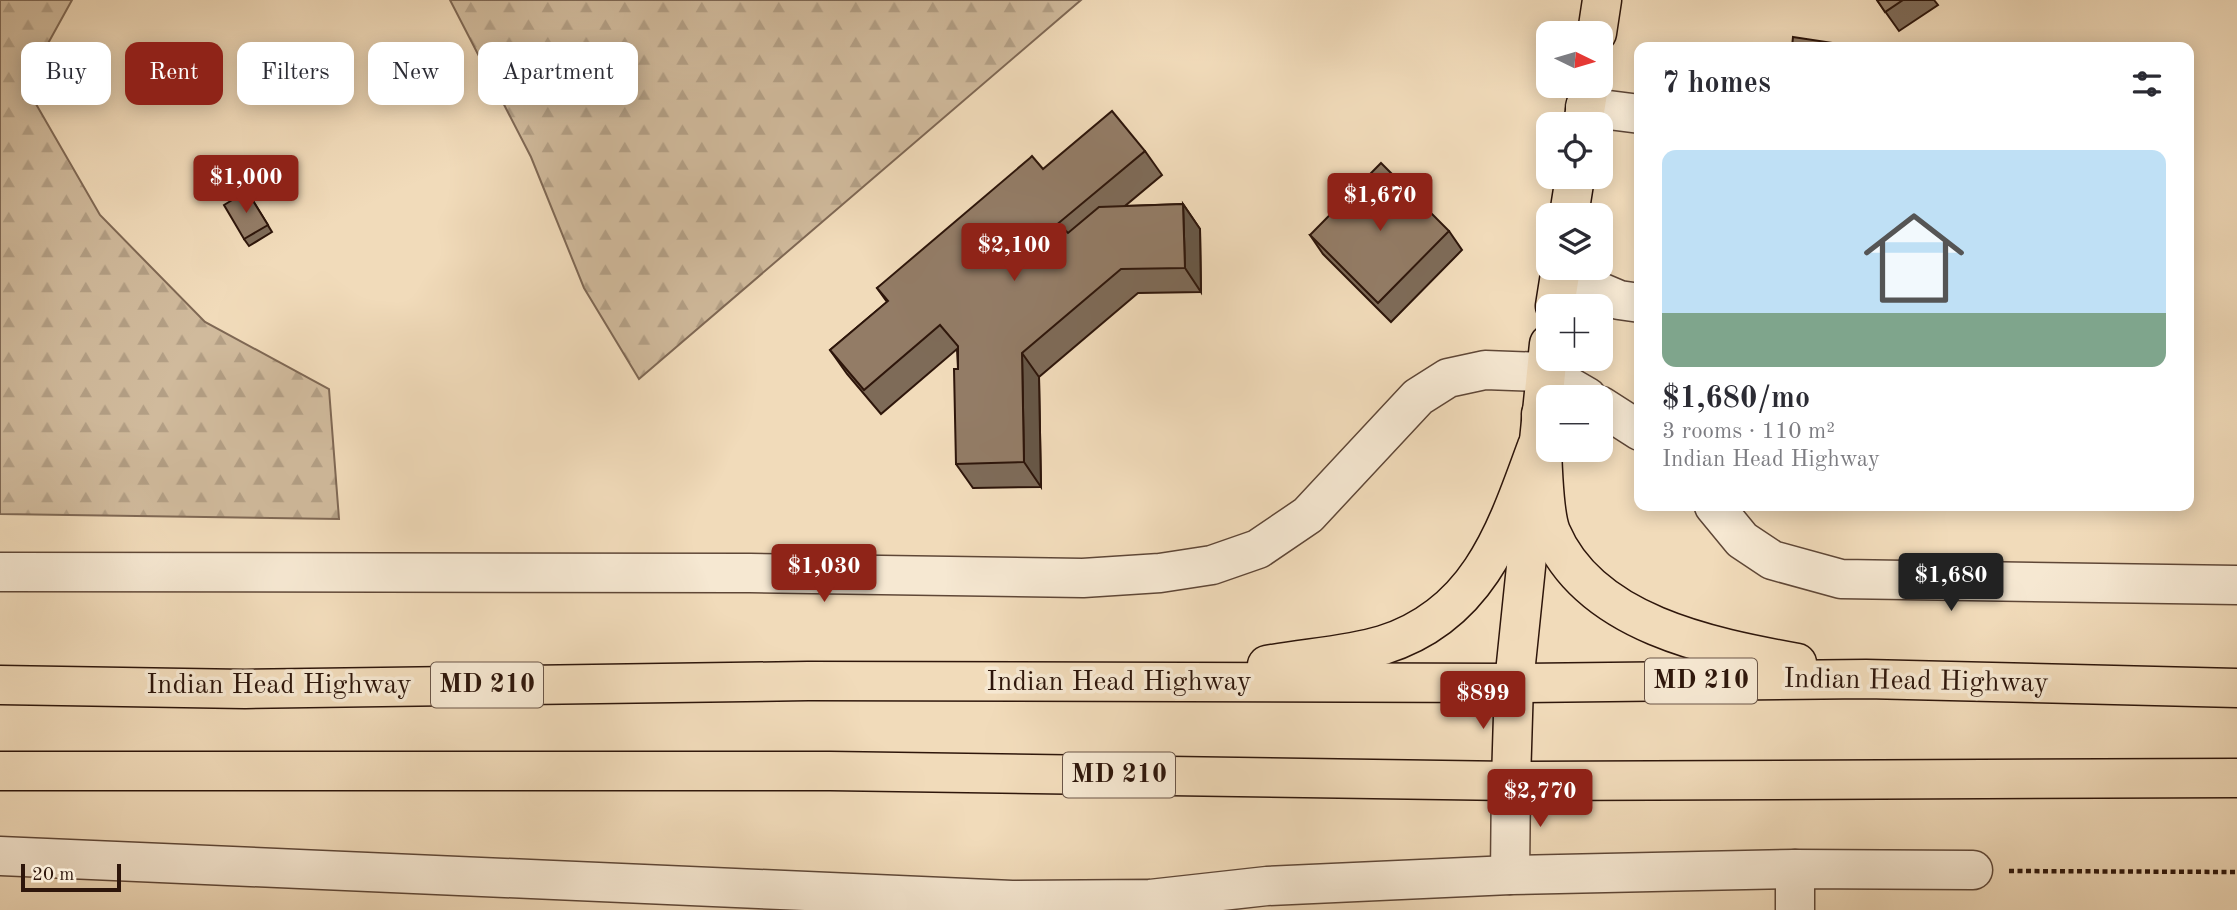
<!DOCTYPE html>
<html lang="en">
<head>
<meta charset="utf-8">
<style>
  body { margin:0; font-family:"Old Standard TT",serif; background:#f7f7f7; color:#2b2b33; height:100vh; display:flex; flex-direction:column; font-size:26px; white-space:nowrap }
  * { box-sizing:border-box; margin:0 }
  p { font-size:23px; color:#7c7c81 }
  .icon { flex:none; width:38px; height:38px; fill:none; stroke:currentColor; stroke-width:2; stroke-linecap:round; stroke-linejoin:round }
  .map { position:relative; flex:1; overflow:hidden }
  .details { position:absolute; left:1634px; top:42px; width:560px; height:469px; display:flex; flex-direction:column; background:#fff; border-radius:14px; box-shadow:0 4px 18px #0003 }
  .details>* { flex:none }
  .top-card { position:absolute; left:21px; top:42px; width:665px; height:63px; display:flex; gap:14px }
  .needle { width:46px; rotate:95deg }
  .buttons { position:absolute; left:1536px; top:21px; display:grid; gap:14px }
  .buttons a { display:grid; place-items:center; width:77px; height:77px; border-radius:14px; background:#fff; box-shadow:0 4px 18px #0003; font-size:35px }
  .scale { position:absolute; left:21px; bottom:18px; width:100px; box-sizing:border-box; padding-left:7px; border:4px solid #2e160b; border-top:0; font-size:19px; line-height:24px; white-space:nowrap; color:#2e160b; -webkit-text-stroke:5px #f6e8d2; paint-order:stroke }
  .price { position:absolute; translate:-50% -60px; padding:0 16px; border-radius:7px; background:#8f2418; color:#fff; font-size:23px; line-height:46px; filter:drop-shadow(0 2px 4px #0008) }
  .price::after { content:''; position:absolute; left:50%; top:42px; width:21px; height:16px; margin-left:-10px; background:inherit; clip-path:polygon(0 0,100% 0,50% 100%) }
  .price.selected { background:#222; color:#fff }
  ul { padding:0; list-style:none }
  li { display:grid; align-content:center; gap:14px; height:371px; padding:0 28px }
  li span { display:grid; place-items:center; height:217px; border-radius:14px; color:#555 }
  li>.icon { margin-inline-start:auto }
  span .icon { width:126px; height:126px; fill:#fffc; stroke-width:1 }
  li b { font-size:30px }
  h2 { display:flex; justify-content:space-between; align-items:center; height:84px; padding:0 28px; font-size:30px }
  .chip { padding:0 24px; border-radius:14px; background:#fff; box-shadow:0 4px 18px #0003; font-size:24px; line-height:63px }
  .chip.selected { background:#8f2418; color:#fff }
  .map>svg:first-child { display:block }
</style>
</head>
<body>
<div class="map">
<svg width="2237" height="910" viewBox="0 0 2237 910">
  <defs>
    <pattern id="forest-firs" width="22" height="20" patternUnits="userSpaceOnUse" patternTransform="scale(1.75)"><rect width="22" height="20" fill="#d0ba9c"/><path d="M5 1l3.5 6h-7zM16 11l3.5 6h-7z" fill="#b39f85"/></pattern>
  </defs>
  <rect width="100%" height="100%" fill="#f1dbba"/>
  <filter id="stains"><feTurbulence type="fractalNoise" baseFrequency=".00286" numOctaves="4"/><feColorMatrix values="0 0 0 0 .2 0 0 0 0 .09 0 0 0 0 .02 0 0 0 .5 -.17"/></filter>
  <radialGradient id="worn" r=".72"><stop offset=".6" stop-color="#630" stop-opacity="0"/><stop offset="1" stop-color="#630" stop-opacity=".3"/></radialGradient>
  <!-- forest -->
  <g fill="url(#forest-firs)" stroke="#7f6854" stroke-width="2">
    <path d="M0 0H72L25 85 100 215 205 322 329 389 339 519 0 514Z"/>
    <path d="M450 0H1081L639 379 584 288 531 157Z"/>
  </g>
  <g fill="none" stroke-linecap="round" stroke-linejoin="round">
    <!-- minor casing -->
    <g stroke="#5f4737" stroke-width="41">
      <g id="minor">
        <path d="M1585 107 1640 114"/>
        <path d="M1560 275 1619 300 1640 303"/>
        <path d="M1601 406 1640 431"/>
        <path d="M1714 506 1742 540 1772 560 1841 579 2237 585"/>
        <path d="M0 572 750 573 1083 578 1160 573 1212 565 1258 549 1308 515 1418 397 1448 378 1485 370 1544 372 1587 397"/>
        <path d="M0 856 1012 900 1150 899 1267 886 1510 875 1795 869 1973 870"/>
        <path d="M1510 875 1511 781"/>
        <path d="M1795 910V869"/>
      </g>
    </g>
    <!-- major casing -->
    <g stroke="#2e160b" stroke-width="41">
      <g id="major">
        <path d="M1597 33 1602 0"/>
        <path d="M1583 124 1589 86"/>
        <path d="M1569 215 1575 177"/>
        <path d="M1555 306 1561 268"/>
        <path d="M1511 781 1514 683 1549 344"/>
      </g>
    </g>
    <!-- highway casing -->
    <g stroke="#2e160b" stroke-width="41">
      <g id="highway">
        <path d="M1541 414C1542 441 1542 509 1551 532 1590 624 1710 647 1797 663"/>
        <path d="M1267 665C1304 658 1347 656 1383 645 1479 615 1506 531 1537 446"/>
        <path d="M0 685 245 689 808 681 1514 683 1866 679 2237 688"/>
        <path d="M0 771H830L1511 781 2237 778"/>
      </g>
    </g>
    <!-- path -->
    <path stroke="#2e160b" stroke-width="4.5" stroke-dasharray="5 3.5" stroke-linecap="butt" d="M2009 871 2237 872"/>
    <!-- minor -->
    <use href="#minor" stroke="#f6e8d2" stroke-width="38"/>
    <!-- major -->
    <use href="#major" stroke="#f1dbba" stroke-width="38"/>
    <!-- highway -->
    <use href="#highway" stroke="#f1dbba" stroke-width="38"/>
  </g>
  <!-- wall -->
  <g fill="#7e6b58" stroke="#2e160b" stroke-width="2">
    <path d="M1877 0H1934L1938 5 1899 31Z"/>
    <path d="M1145 151 1162 175 1125 206 1183 204 1200 229 1201 292 1138 293 1039 377 1041 487 973 488 956 464 958 369 957 349 881 414 847 374 830 350 887 302 877 288 1043 169Z"/>
    <path d="M247 191 272 232 249 246 244 239Z"/>
    <path d="M1449 231 1462 250 1391 322 1323 254 1310 235Z"/>
  </g>
  <!-- shaded-wall -->
  <g fill="#675747" stroke="#2e160b" stroke-width="2">
    <path d="M1183 204 1200 229 1201 292 1185 268Z"/>
    <path d="M1022 353 1039 377 1041 487 1024 462Z"/>
  </g>
  <!-- building -->
  <g fill="#937c66" stroke="#2e160b" stroke-width="2">
    <path d="M1877 0H1903L1885 12Z"/>
    <path d="M1793 37 1833 43 1832 47H1792Z"/>
    <path d="M1112 111 1145 151 1055 226 1061 233 1065 230 1068 233 1099 207 1183 204 1185 268 1121 269 1022 353 1024 462 956 464 954 369H958V346L940 325 864 390 830 350 888 301 877 288 1030 158 1032 156 1043 169Z"/>
    <path d="M1381 163 1449 231 1378 303 1310 235Z"/>
    <path d="M247 191 268 225 244 239 224 205Z"/>
  </g>
  <g text-anchor="middle" dominant-baseline="central" stroke-width="7" stroke-linejoin="round" paint-order="stroke">
    <!-- shield labels -->
    <g fill="#f6e8d2" stroke="#6a5547" stroke-width="2">
      <rect x="1645" y="658.5" width="112" height="45" rx="5"/>
      <rect x="431" y="662.5" width="112" height="45" rx="5"/>
      <rect x="1063" y="752.5" width="112" height="45" rx="5"/>
    </g>
    <g font-size="26" font-weight="bold" fill="#2e160b">
      <text x="1701" y="681">MD 210</text>
      <text x="487" y="685">MD 210</text>
      <text x="1119" y="775">MD 210</text>
    </g>
    <!-- street labels -->
    <g font-size="28" fill="#2e160b" stroke="#f6e8d2">
      <text transform="translate(1916 682) rotate(1)">Indian Head Highway</text>
      <text x="1119" y="683">Indian Head Highway</text>
      <text x="279" y="686">Indian Head Highway</text>
    </g>
  </g>
  <rect width="100%" height="100%" filter="url(#stains)"/>
  <rect width="100%" height="100%" fill="url(#worn)"/>
</svg>
<div class="buttons">
<a><svg class="needle" viewBox="-14 -14 28 28"><path d="M0-13l5 13h-10z" fill="#e53935"/><path d="M0 13l5-13h-10z" fill="#7c7c81"/></svg></a>
<a><svg class="icon" aria-label="locate" viewBox="0 0 24 24"><circle cx="12" cy="12" r="6"/><path d="M12 2v4M12 18v4M2 12h4M18 12h4"/></svg></a>
<a><svg class="icon" aria-label="layers" viewBox="0 0 24 24"><path d="M12 4l9 5-9 5-9-5zM3 14l9 5 9-5"/></svg></a>
<a>+</a>
<a>−</a>
</div>
<div class="scale">20 m</div>
<b class="price" style="left:246px;top:215px">$1,000</b>
<b class="price" style="left:1380px;top:233px">$1,670</b>
<b class="price" style="left:1014px;top:283px">$2,100</b>
<b class="price" style="left:824px;top:604px">$1,030</b>
<b class="price selected" style="left:1951px;top:613px">$1,680</b>
<b class="price" style="left:1483px;top:731px">$899</b>
<b class="price" style="left:1540px;top:829px">$2,770</b>
<div class="top-card">
<a class="chip">Buy</a>
<a class="chip selected">Rent</a>
<a class="chip">Filters</a>
<a class="chip">New</a>
<a class="chip">Apartment</a>
</div>
<section class="details">
<h2>7 homes<svg class="icon" aria-label="filters" viewBox="0 0 24 24"><path d="M4 7h16M4 17h16"/><circle cx="9" cy="7" r="2"/><circle cx="15" cy="17" r="2"/></svg></h2>
<ul>
<li><span style="background:linear-gradient(#bfe0f5 75%,#7fa58c 0)"><svg class="icon" aria-label="home" viewBox="0 0 24 24"><path d="M3 11l9-7 9 7M6 9v11h12V9"/></svg></span><div><b>$1,680/mo</b><p>3 rooms · 110 m²</p><p>Indian Head Highway</p></div></li>
</ul>
</section>
</div>
</body>
</html>
